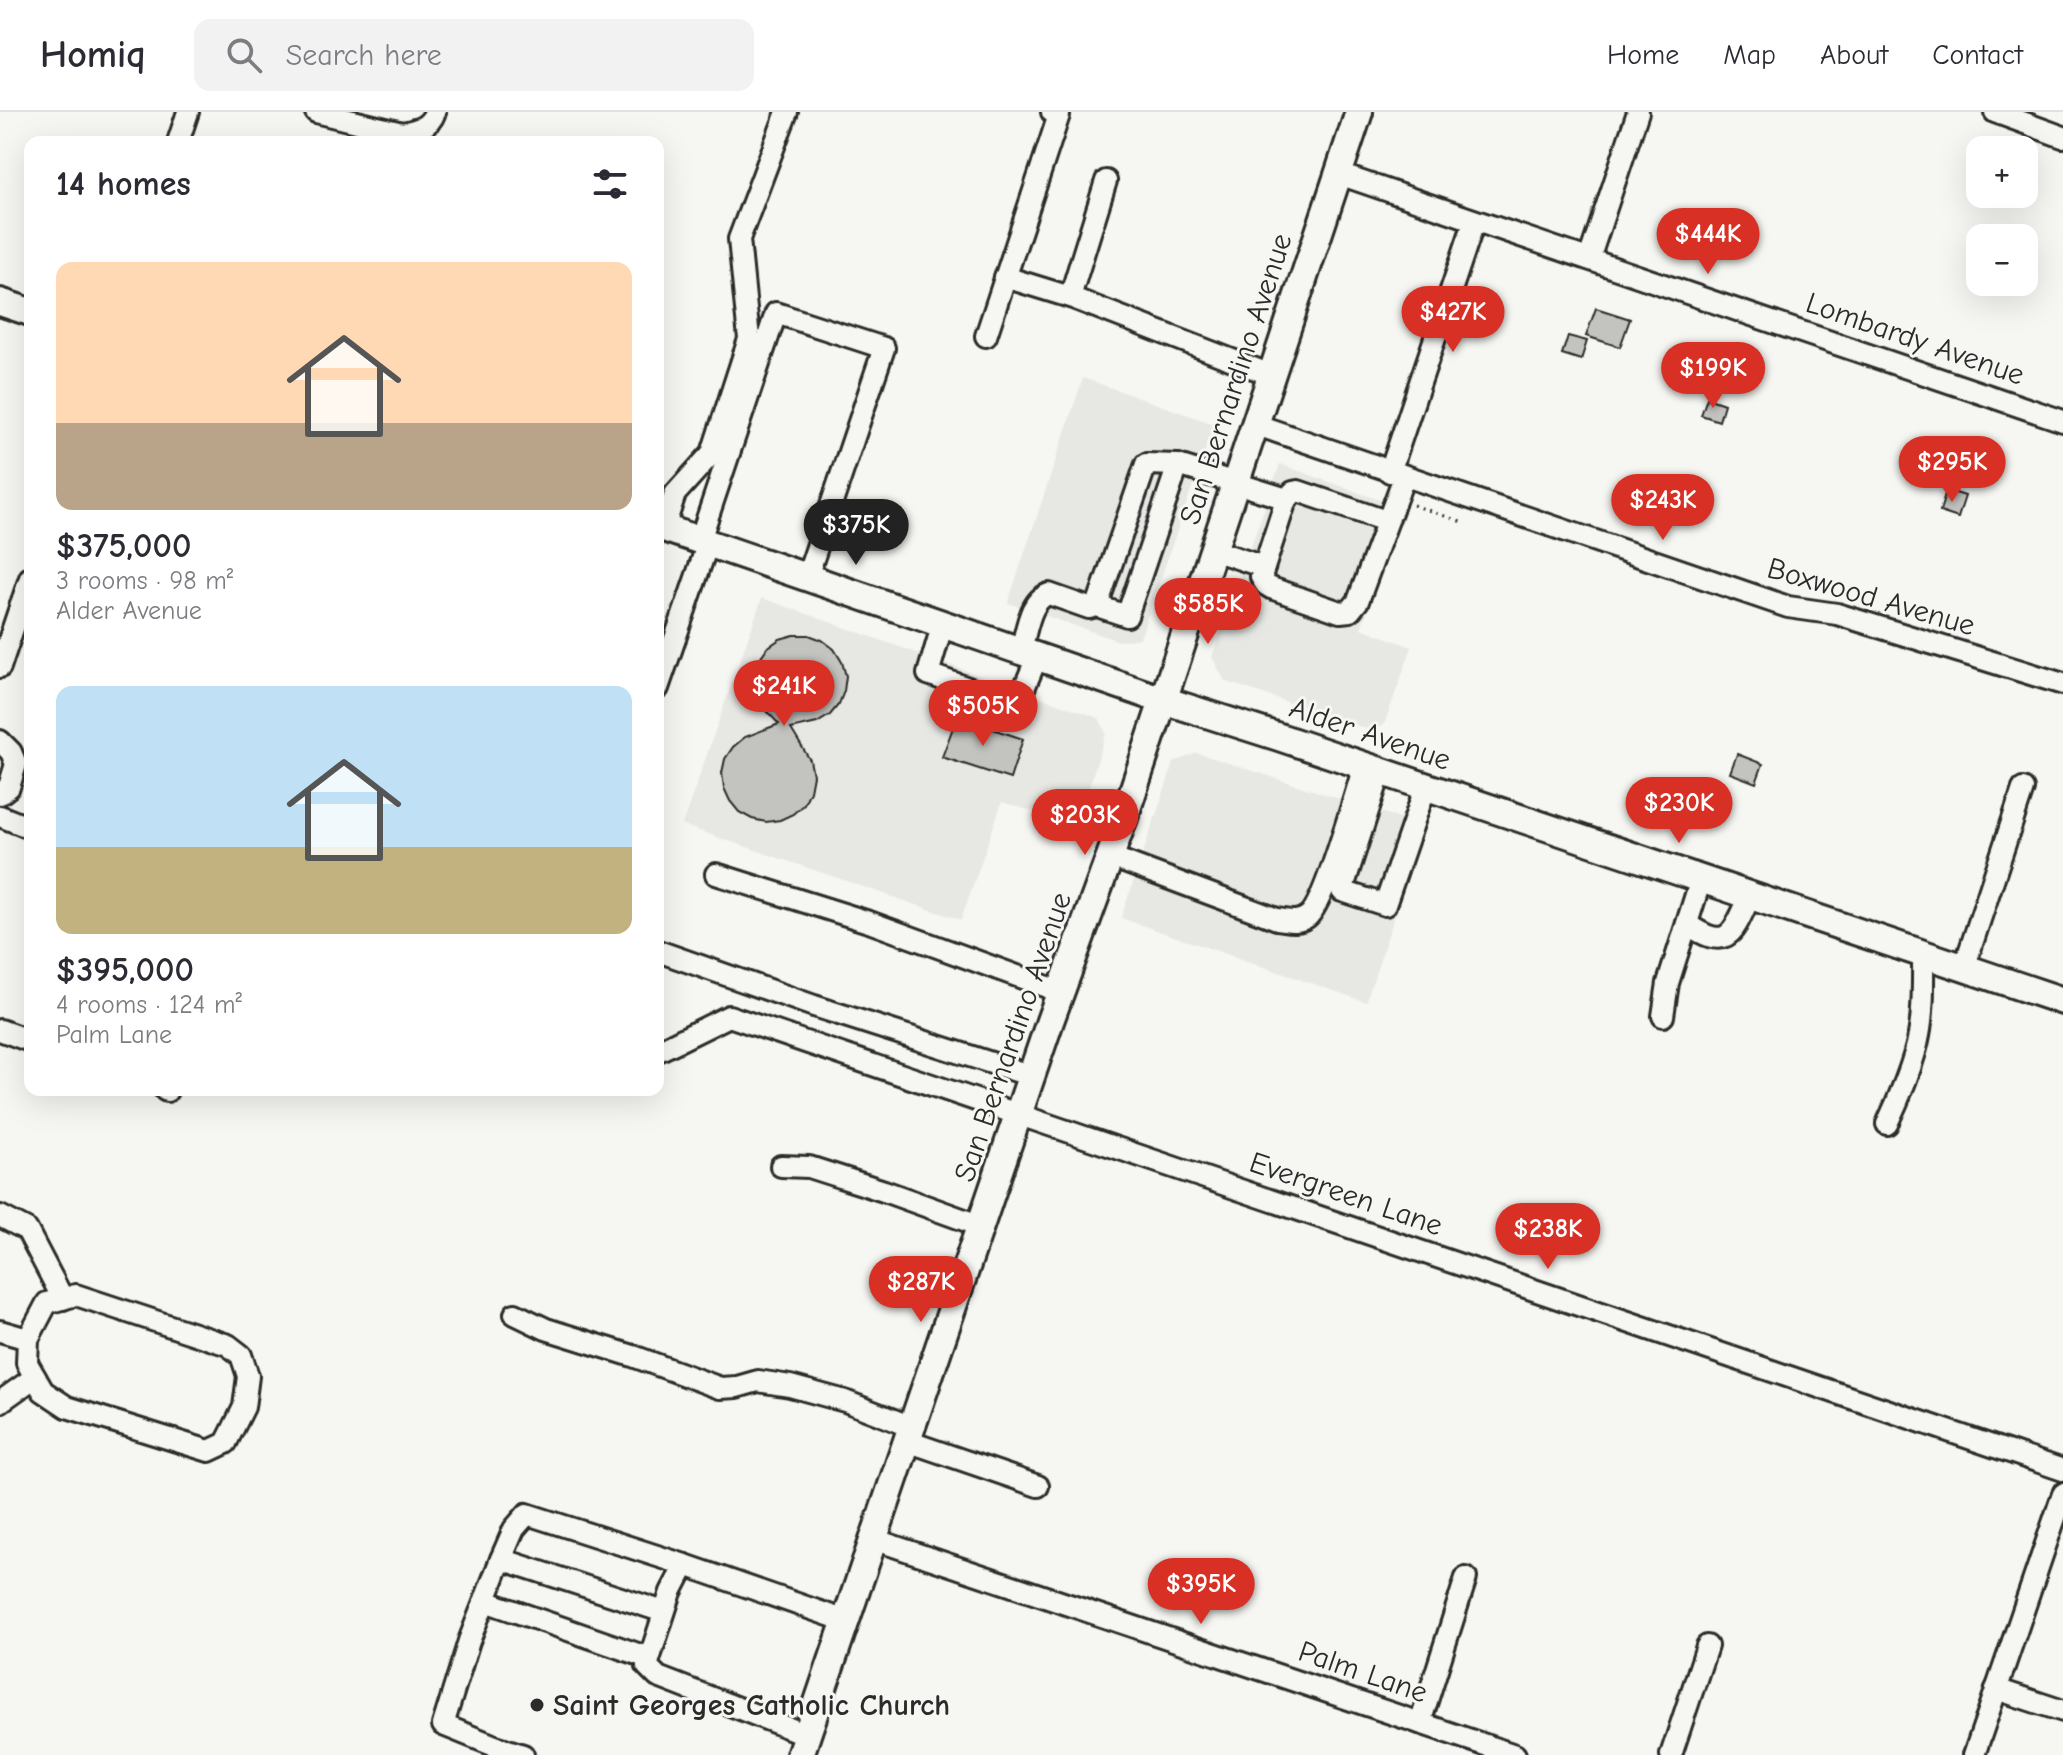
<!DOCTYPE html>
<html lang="en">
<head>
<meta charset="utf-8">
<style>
  body { margin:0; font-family:"Comic Neue",sans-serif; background:#f2f2f3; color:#2b2b33; height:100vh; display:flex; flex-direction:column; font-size:30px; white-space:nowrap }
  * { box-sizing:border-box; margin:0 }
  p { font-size:26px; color:#7c7c81 }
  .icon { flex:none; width:44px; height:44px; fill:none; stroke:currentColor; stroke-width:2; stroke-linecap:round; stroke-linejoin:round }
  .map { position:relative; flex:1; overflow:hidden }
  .side { position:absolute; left:24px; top:24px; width:640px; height:960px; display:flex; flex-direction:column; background:#fff; border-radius:16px; box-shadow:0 8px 32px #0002 }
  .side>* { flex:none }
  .fabs { position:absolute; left:1966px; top:24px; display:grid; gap:16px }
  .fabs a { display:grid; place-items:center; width:72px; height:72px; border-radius:16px; background:#fff; box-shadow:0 8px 32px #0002; font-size:40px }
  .price { position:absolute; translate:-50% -68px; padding:0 18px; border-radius:28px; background:#d93025; color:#fff; font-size:26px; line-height:52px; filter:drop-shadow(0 2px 4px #0008) }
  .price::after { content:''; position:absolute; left:50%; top:48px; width:24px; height:18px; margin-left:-12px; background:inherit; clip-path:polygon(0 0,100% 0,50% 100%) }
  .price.active { background:#222; color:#fff }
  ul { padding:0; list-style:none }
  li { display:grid; align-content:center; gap:16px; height:424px; padding:0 32px }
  li span { display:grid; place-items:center; height:248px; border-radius:16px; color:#555 }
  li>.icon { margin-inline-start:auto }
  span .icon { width:144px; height:144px; fill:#fffc; stroke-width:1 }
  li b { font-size:34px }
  h2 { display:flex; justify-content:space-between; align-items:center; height:96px; padding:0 32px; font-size:34px }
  header { display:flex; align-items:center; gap:48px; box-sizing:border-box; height:112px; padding:0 40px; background:#fff; border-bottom:2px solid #e1e1e2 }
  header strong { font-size:38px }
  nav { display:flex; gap:44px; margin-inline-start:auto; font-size:28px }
  .search { width:560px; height:72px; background:#f2f2f3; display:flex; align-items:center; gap:20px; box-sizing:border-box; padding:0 28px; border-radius:16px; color:#7c7c81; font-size:30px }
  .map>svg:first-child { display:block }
</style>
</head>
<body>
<header>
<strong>Homiq</strong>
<div class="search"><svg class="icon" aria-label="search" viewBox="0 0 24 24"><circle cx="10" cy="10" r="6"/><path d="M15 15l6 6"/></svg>Search here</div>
<nav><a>Home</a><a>Map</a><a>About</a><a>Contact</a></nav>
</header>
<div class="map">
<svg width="2063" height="1643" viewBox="0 0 2063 1643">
  <rect width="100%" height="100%" fill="#f6f6f2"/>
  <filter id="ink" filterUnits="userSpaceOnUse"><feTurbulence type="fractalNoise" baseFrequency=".0125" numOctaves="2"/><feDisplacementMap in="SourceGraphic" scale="16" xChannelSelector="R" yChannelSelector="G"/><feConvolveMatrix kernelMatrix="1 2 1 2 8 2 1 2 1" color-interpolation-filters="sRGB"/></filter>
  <g filter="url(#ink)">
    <!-- built -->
    <g fill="#e7e7e3">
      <path d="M1083 266 1214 312 1140 526 1119 529 1008 491Z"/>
      <path d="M1280 352 1404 397 1361 516 1412 535 1384 613 1373 619 1225 569 1212 545Z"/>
      <path d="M762 486 1099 606 1106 621 1077 713 1002 690 961 808 682 713Z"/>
      <path d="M1197 641 1424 714 1366 890 1121 806 1174 650Z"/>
    </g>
    <!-- building -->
    <g fill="#c3c3c0" stroke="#2b2b2b" stroke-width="2">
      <path d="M1596 196 1630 207 1620 235 1586 224Z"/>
      <path d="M1568 224 1587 229 1581 248 1562 242Z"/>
      <path d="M1707 286 1724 292 1719 309 1701 303Z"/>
      <path d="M1946 378 1965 384 1958 406 1940 400Z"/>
      <path d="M794 523H809L822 528 834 537 842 550 846 564 844 579 839 592 830 603 817 611 791 617 810 648 813 663 810 679 804 692 793 702 780 708 766 710 752 707 739 700 730 689 724 676 722 661 725 647 733 635 745 625 779 612 762 594 755 580 754 564 758 549 767 536 780 527Z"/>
      <path d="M957 605 1023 627 1010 667 942 645Z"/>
      <path d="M1737 642 1763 652 1756 671 1730 661Z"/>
    </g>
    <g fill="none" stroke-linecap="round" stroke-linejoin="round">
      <!-- minor casing -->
      <g stroke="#2b2b2b" stroke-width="26">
        <g id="minor">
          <path d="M316 0 402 21C417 18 429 16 435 0"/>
          <path d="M1995 0 2063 25"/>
          <path d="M178 30 188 0"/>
          <path d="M1339 62C1579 146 1822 226 2063 309"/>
          <path d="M1106 69 1070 185 1271 263"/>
          <path d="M1589 147 1638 0"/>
          <path d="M1005 165 1070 185"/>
          <path d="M986 224 1059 3 1052 0"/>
          <path d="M1254 312 1788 495 1837 502 2063 572"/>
          <path d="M1390 360 1474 110"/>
          <path d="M1386 409 1298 379 1293 380 1285 391 1261 465 1266 473 1271 476 1340 500 1350 499 1358 489 1404 365"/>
          <path d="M664 416 675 382 712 341 749 227 739 127 787 0"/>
          <path d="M700 428 776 201 884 236 807 465"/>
          <path d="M1213 438 1264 455"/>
          <path d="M1097 494 1146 352 1178 353 1287 387"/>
          <path d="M943 511 928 562 1017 593 1038 543"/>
          <path d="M1021 537C1027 519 1029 488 1049 482L1089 496 1097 494 1127 504 1178 353"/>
          <path d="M0 555 30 466"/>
          <path d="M658 576 708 431"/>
          <path d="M0 629 11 640 16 652 9 675 0 682"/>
          <path d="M1381 659 1342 779 1385 793 1426 674"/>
          <path d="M0 704 30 716"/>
          <path d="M1111 745 1277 807C1287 808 1297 812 1307 805 1324 794 1356 680 1364 654"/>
          <path d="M716 762 872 811 1061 880"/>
          <path d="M1687 812C1729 841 1733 821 1750 784"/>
          <path d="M658 839 814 894 1032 964"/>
          <path d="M1964 856 2023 677"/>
          <path d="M1663 904 1668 871 1701 767"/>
          <path d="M0 918 30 929"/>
          <path d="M658 939 729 904 2063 1358"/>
          <path d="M165 978 167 979"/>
          <path d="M1887 1012C1898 989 1915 948 1919 923 1924 897 1923 868 1923 842"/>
          <path d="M781 1054 809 1055 884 1079 981 1114"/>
          <path d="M0 1104 27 1118 63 1187"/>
          <path d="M76 1183 228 1233 241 1243 248 1264 244 1295 226 1331 209 1339 67 1295 43 1279 27 1251 28 1227 47 1191Z"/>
          <path d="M515 1202 546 1217 633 1244 720 1276 737 1275 758 1269 790 1274 845 1289 912 1315"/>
          <path d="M0 1219 28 1227"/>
          <path d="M0 1290 35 1265"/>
          <path d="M907 1329 1038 1374"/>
          <path d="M873 1427 1515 1643"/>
          <path d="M501 1447 664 1500"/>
          <path d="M685 1453 671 1480 647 1554 658 1565 807 1623"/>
          <path d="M485 1489 649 1546"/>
          <path d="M1996 1577 2063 1599"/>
          <path d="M1420 1611 1466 1466"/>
          <path d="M523 1643 495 1634 443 1613 469 1529 501 1447 514 1417 527 1402 685 1453 846 1509"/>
          <path d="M1671 1643 1707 1534"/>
          <path d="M1974 1643 2063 1382"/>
        </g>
      </g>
      <!-- major casing -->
      <g stroke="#2b2b2b" stroke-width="32">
        <g id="major">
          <path d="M0 190 30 200"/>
          <path d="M658 414 1163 588 1279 625 2063 889"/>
          <path d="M800 1643 1050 909 1124 706 1359 0"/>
        </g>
      </g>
      <!-- path -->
      <path stroke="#2b2b2b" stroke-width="3" stroke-dasharray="2 6" stroke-linecap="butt" d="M1413 393 1462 410"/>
      <!-- minor -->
      <use href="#minor" stroke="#f6f6f2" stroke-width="20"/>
      <!-- major -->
      <use href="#major" stroke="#f6f6f2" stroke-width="26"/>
    </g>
  </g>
  <!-- markers -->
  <circle fill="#2b2b2b" stroke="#f6f6f2" stroke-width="3" cx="537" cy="1593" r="8"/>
  <g text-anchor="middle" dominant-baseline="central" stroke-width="6" stroke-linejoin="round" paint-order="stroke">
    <!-- street labels -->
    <g font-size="30" fill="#2b2b2b" stroke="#f6f6f2">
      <text transform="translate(1915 227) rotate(19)">Lombardy Avenue</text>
      <text transform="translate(1236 267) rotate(-72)">San Bernardino Avenue</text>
      <text transform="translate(1871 485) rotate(16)">Boxwood Avenue</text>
      <text transform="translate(1370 622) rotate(19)">Alder Avenue</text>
      <text transform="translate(1013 925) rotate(-71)">San Bernardino Avenue</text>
      <text transform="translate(1346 1082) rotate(19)">Evergreen Lane</text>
      <text transform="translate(1363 1560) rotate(19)">Palm Lane</text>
    </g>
    <!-- poi labels -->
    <g font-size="30" font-weight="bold" fill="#2b2b2b" stroke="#f6f6f2" text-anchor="start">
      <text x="553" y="1593">Saint Georges Catholic Church</text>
    </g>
  </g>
</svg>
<div class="fabs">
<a>+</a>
<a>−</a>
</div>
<b class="price" style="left:1708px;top:164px">$444K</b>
<b class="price" style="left:1453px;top:242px">$427K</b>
<b class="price" style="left:1713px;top:298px">$199K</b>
<b class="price" style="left:1952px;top:392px">$295K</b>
<b class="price" style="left:1663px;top:430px">$243K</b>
<b class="price active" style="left:856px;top:455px">$375K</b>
<b class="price" style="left:1208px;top:534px">$585K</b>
<b class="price" style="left:784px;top:616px">$241K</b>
<b class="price" style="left:983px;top:636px">$505K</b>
<b class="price" style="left:1679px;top:733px">$230K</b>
<b class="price" style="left:1085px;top:745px">$203K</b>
<b class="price" style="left:1548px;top:1159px">$238K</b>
<b class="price" style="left:921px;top:1212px">$287K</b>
<b class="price" style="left:1201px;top:1514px">$395K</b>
<section class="side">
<h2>14 homes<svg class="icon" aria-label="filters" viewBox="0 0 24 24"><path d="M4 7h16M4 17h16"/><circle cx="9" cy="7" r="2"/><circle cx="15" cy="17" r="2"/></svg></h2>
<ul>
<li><span style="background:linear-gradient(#ffd9b3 65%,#b9a48a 0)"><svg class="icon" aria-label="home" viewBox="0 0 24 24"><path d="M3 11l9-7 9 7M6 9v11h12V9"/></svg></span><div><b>$375,000</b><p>3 rooms · 98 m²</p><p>Alder Avenue</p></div></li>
<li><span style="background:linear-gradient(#bfe0f5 65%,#c2b280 0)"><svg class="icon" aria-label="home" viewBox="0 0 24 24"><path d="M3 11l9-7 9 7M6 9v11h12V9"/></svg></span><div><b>$395,000</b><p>4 rooms · 124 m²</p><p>Palm Lane</p></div></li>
</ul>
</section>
</div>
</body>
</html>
